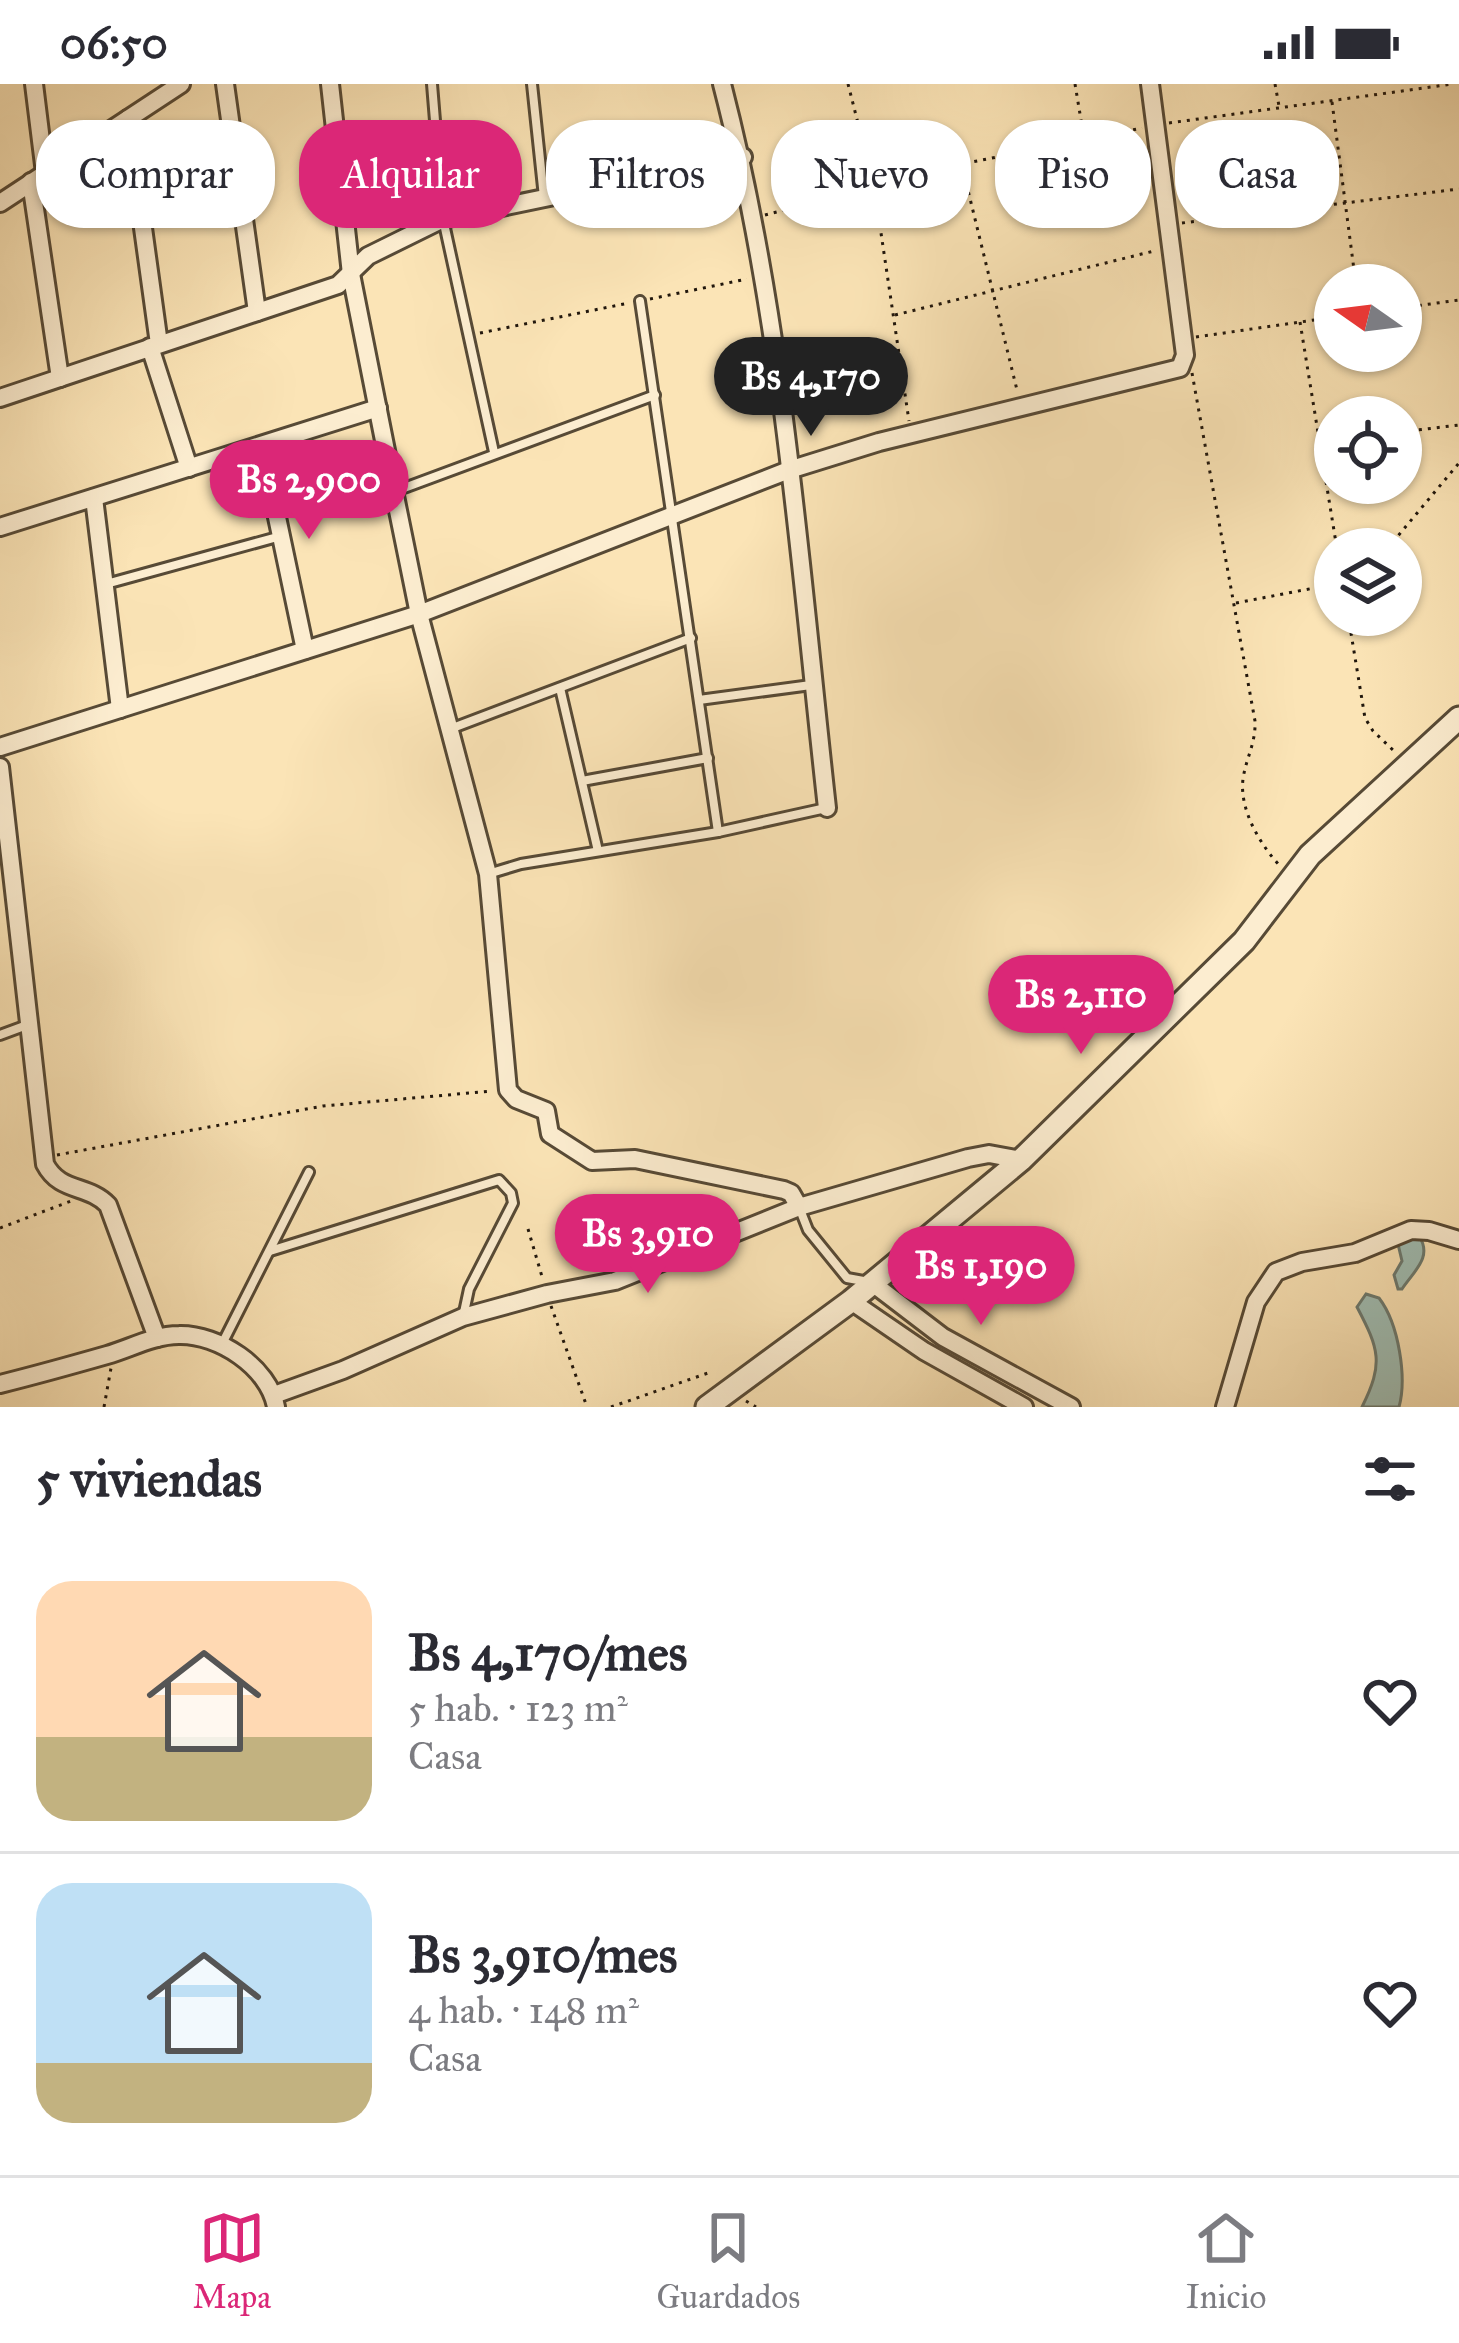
<!DOCTYPE html>
<html lang="es">
<head>
<meta charset="utf-8">
<style>
  body { margin:0; font-family:"IM FELL Great Primer",serif; background:#f7f7f7; color:#2b2b33; height:100vh; display:flex; flex-direction:column; font-size:45px; white-space:nowrap }
  * { box-sizing:border-box; margin:0 }
  p { font-size:39px; color:#7c7c81 }
  .icon { flex:none; width:66px; height:66px; fill:none; stroke:currentColor; stroke-width:2; stroke-linecap:round; stroke-linejoin:round }
  .map { position:relative; height:1323px; overflow:hidden }
  .side { display:flex; flex-direction:column; background:#fff; flex:1 }
  .side>* { flex:none }
  .guide { position:absolute; left:36px; top:36px; width:1389px; height:108px; display:flex; gap:24px }
  .needle { width:78px; rotate:284deg }
  .fabs { position:absolute; left:1314px; top:180px; display:grid; gap:24px }
  .fabs a { display:grid; place-items:center; width:108px; height:108px; border-radius:50%; background:#fff; box-shadow:0 3px 9px #0004; font-size:60px }
  .price { position:absolute; translate:-50% -102px; padding:0 27px; border-radius:42px; background:#db2777; color:#fff; font-size:39px; line-height:78px; filter:drop-shadow(0 3px 6px #0008) }
  .price::after { content:''; position:absolute; left:50%; top:72px; width:36px; height:27px; margin-left:-18px; background:inherit; clip-path:polygon(0 0,100% 0,50% 100%) }
  .price.selected { background:#222; color:#fff }
  ul { padding:0; list-style:none }
  li { display:flex; align-items:center; gap:36px; height:300px; padding:0 36px }
  li+li { border-top:3px solid #e1e1e2 }
  li span { display:grid; place-items:center; flex:none; width:336px; height:240px; border-radius:36px; color:#555 }
  li>.icon { margin-inline-start:auto }
  span .icon { width:144px; height:144px; fill:#fffc; stroke-width:1 }
  li b { font-size:51px }
  h2 { display:flex; justify-content:space-between; align-items:center; height:144px; padding:0 36px; font-size:51px }
  .pill { padding:0 42px; border-radius:48px; background:#fff; box-shadow:0 3px 9px #0004; font-size:42px; line-height:108px }
  .pill.selected { background:#db2777; color:#fff }
  .status { display:flex; justify-content:space-between; align-items:center; height:84px; padding:0 60px; background:#fff; direction:ltr }
  .status svg { height:33px; fill:currentColor }
  .tabs { display:flex; justify-content:space-around; align-items:center; height:168px; border-top:3px solid #e1e1e2; background:#fff; font-size:33px; color:#7c7c81 }
  .tabs a { display:grid; justify-items:center; gap:6px }
  .tabs .selected { color:#db2777 }
  .map>svg:first-child { display:block }
</style>
</head>
<body>
<div class="status"><b>06:50</b><svg viewBox="0 0 49 12"><path d="M0 12V9h3v3zM5 12V6h3v6zM10 12V3h3v9zM15 12V0h3v12zM26 1h20v11H26zM47 4h2v5h-2z"/></svg></div>
<div class="map">
<svg width="1459" height="1323" viewBox="0 0 1459 1323">
  <rect width="100%" height="100%" fill="#fbe4b6"/>
  <filter id="stains"><feTurbulence type="fractalNoise" baseFrequency=".00167" numOctaves="4"/><feColorMatrix values="0 0 0 0 .2 0 0 0 0 .09 0 0 0 0 .02 0 0 0 .5 -.17"/></filter>
  <radialGradient id="worn" r=".72"><stop offset=".6" stop-color="#630" stop-opacity="0"/><stop offset="1" stop-color="#630" stop-opacity=".3"/></radialGradient>
  <!-- water -->
  <g fill="#a0beb4" stroke="#6d7b71" stroke-width="3">
    <path d="M1419 1152C1433 1173 1414 1187 1402 1205H1398L1394 1191 1402 1177 1398 1160 1400 1153Z"/>
    <path d="M1366 1210 1379 1214C1399 1240 1407 1294 1399 1323H1362C1384 1279 1379 1265 1357 1223Z"/>
  </g>
  <g fill="none" stroke-linecap="round" stroke-linejoin="round">
    <!-- service casing -->
    <g stroke="#574a36" stroke-width="14">
      <g id="service">
        <path d="M432 0 443 135 494 368"/>
        <path d="M532 0 544 113"/>
        <path d="M640 217 718 748"/>
        <path d="M396 407 655 311"/>
        <path d="M106 500 281 452"/>
        <path d="M560 604 598 767"/>
        <path d="M699 616 811 601"/>
        <path d="M450 645 691 554"/>
        <path d="M582 697 708 674"/>
        <path d="M488 790 521 780 718 748 826 724"/>
        <path d="M0 951 27 941"/>
        <path d="M799 1123 808 1146 847 1194 869 1198"/>
        <path d="M270 1167 499 1096 511 1109 513 1119 469 1205 463 1233"/>
        <path d="M222 1260 309 1088"/>
      </g>
    </g>
    <!-- minor casing -->
    <g stroke="#574a36" stroke-width="22">
      <g id="minor">
        <path d="M34 0 45 89"/>
        <path d="M225 0 257 228"/>
        <path d="M330 0 351 190 394 407 419 530 488 790 508 1006 516 1015 546 1027 550 1050 592 1077 635 1075 784 1106 791 1109 799 1123"/>
        <path d="M722 0C783 234 800 484 827 724"/>
        <path d="M128 35 159 260"/>
        <path d="M31 98 60 294"/>
        <path d="M0 119 181 0"/>
        <path d="M150 263 189 384"/>
        <path d="M0 314 338 201 368 172 443 135 743 73"/>
        <path d="M262 362 305 566"/>
        <path d="M94 414 120 625"/>
        <path d="M0 443 378 324"/>
        <path d="M0 663 419 530 789 386 879 358 1180 284 1185 271 1150 0"/>
        <path d="M0 683 45 1080C60 1109 88 1100 108 1121L157 1254"/>
        <path d="M871 1198 943 1253 1071 1323"/>
        <path d="M851 1217 924 1267 1024 1323"/>
        <path d="M0 1300C36 1291 72 1281 107 1271 131 1264 154 1251 179 1251 218 1250 269 1283 276 1323"/>
        <path d="M274 1311 343 1286 463 1233 547 1210 615 1197 799 1123 968 1074 989 1070 1021 1076"/>
        <path d="M1225 1323 1256 1218 1276 1188 1302 1178 1355 1169 1411 1146 1429 1147 1459 1156"/>
      </g>
    </g>
    <!-- tertiary casing -->
    <g stroke="#574a36" stroke-width="27">
      <path id="tertiary" d="M707 1323 851 1217 1021 1076 1244 857 1310 771 1459 634"/>
    </g>
    <!-- path -->
    <g stroke="#20160c" stroke-width="3" stroke-dasharray="3 6" stroke-linecap="butt">
      <path d="M848 0 874 102 909 337"/>
      <path d="M1075 0 1084 54"/>
      <path d="M1275 0 1279 22"/>
      <path d="M1332 18 1356 201"/>
      <path d="M1169 39 1453 0"/>
      <path d="M962 82 1017 306"/>
      <path d="M765 131 962 80 1142 44"/>
      <path d="M1182 139 1459 105"/>
      <path d="M650 215 747 195"/>
      <path d="M1401 224 1459 216"/>
      <path d="M895 231 1154 167"/>
      <path d="M1300 238 1337 465"/>
      <path d="M480 249 629 219"/>
      <path d="M1196 253 1335 233"/>
      <path d="M1192 289 1255 637C1256 659 1246 674 1243 695 1239 726 1261 762 1281 783"/>
      <path d="M1401 348 1459 341"/>
      <path d="M1321 358 1335 356"/>
      <path d="M1387 465 1459 379"/>
      <path d="M1236 519 1335 500"/>
      <path d="M1348 531 1365 634 1373 647 1394 667"/>
      <path d="M57 1071 323 1022 492 1007"/>
      <path d="M0 1144 71 1117"/>
      <path d="M528 1145 543 1196"/>
      <path d="M551 1222 587 1323"/>
      <path d="M746 1317 756 1323"/>
      <path d="M104 1323 111 1284"/>
      <path d="M611 1323 708 1289"/>
    </g>
    <!-- service -->
    <use href="#service" stroke="#fcedd0" stroke-width="8"/>
    <!-- minor -->
    <use href="#minor" stroke="#fcedd0" stroke-width="16"/>
    <!-- tertiary -->
    <use href="#tertiary" stroke="#fcedd0" stroke-width="21"/>
  </g>
  <rect width="100%" height="100%" filter="url(#stains)"/>
  <rect width="100%" height="100%" fill="url(#worn)"/>
</svg>
<div class="fabs">
<a><svg class="needle" viewBox="-14 -14 28 28"><path d="M0-13l5 13h-10z" fill="#e53935"/><path d="M0 13l5-13h-10z" fill="#7c7c81"/></svg></a>
<a><svg class="icon" aria-label="locate" viewBox="0 0 24 24"><circle cx="12" cy="12" r="6"/><path d="M12 2v4M12 18v4M2 12h4M18 12h4"/></svg></a>
<a><svg class="icon" aria-label="layers" viewBox="0 0 24 24"><path d="M12 4l9 5-9 5-9-5zM3 14l9 5 9-5"/></svg></a>
</div>
<b class="price selected" style="left:811px;top:355px">Bs 4,170</b>
<b class="price" style="left:309px;top:458px">Bs 2,900</b>
<b class="price" style="left:1081px;top:973px">Bs 2,110</b>
<b class="price" style="left:648px;top:1212px">Bs 3,910</b>
<b class="price" style="left:981px;top:1244px">Bs 1,190</b>
<div class="guide">
<a class="pill">Comprar</a>
<a class="pill selected">Alquilar</a>
<a class="pill">Filtros</a>
<a class="pill">Nuevo</a>
<a class="pill">Piso</a>
<a class="pill">Casa</a>
</div>
</div>
<section class="side">
<h2>5 viviendas<svg class="icon" aria-label="filters" viewBox="0 0 24 24"><path d="M4 7h16M4 17h16"/><circle cx="9" cy="7" r="2"/><circle cx="15" cy="17" r="2"/></svg></h2>
<ul>
<li><span style="background:linear-gradient(#ffd9b3 65%,#c2b280 0)"><svg class="icon" aria-label="home" viewBox="0 0 24 24"><path d="M3 11l9-7 9 7M6 9v11h12V9"/></svg></span><div><b>Bs 4,170/mes</b><p>5 hab. · 123 m²</p><p>Casa</p></div><svg class="icon" aria-label="heart" viewBox="0 0 24 24"><path d="M12 20l-8-8c-3-5 5-10 8-4 3-6 11-1 8 4z"/></svg></li>
<li><span style="background:linear-gradient(#bfe0f5 75%,#c2b280 0)"><svg class="icon" aria-label="home" viewBox="0 0 24 24"><path d="M3 11l9-7 9 7M6 9v11h12V9"/></svg></span><div><b>Bs 3,910/mes</b><p>4 hab. · 148 m²</p><p>Casa</p></div><svg class="icon" aria-label="heart" viewBox="0 0 24 24"><path d="M12 20l-8-8c-3-5 5-10 8-4 3-6 11-1 8 4z"/></svg></li>
</ul>
</section>
<nav class="tabs">
<a class="selected"><svg class="icon" aria-label="map" viewBox="0 0 24 24"><path d="M3 6l6-2 6 2 6-2v14l-6 2-6-2-6 2zM9 4v14M15 6v14"/></svg>Mapa</a>
<a><svg class="icon" aria-label="saved" viewBox="0 0 24 24"><path d="M7 4h10v16l-5-4-5 4z"/></svg>Guardados</a>
<a><svg class="icon" aria-label="home" viewBox="0 0 24 24"><path d="M3 11l9-7 9 7M6 9v11h12V9"/></svg>Inicio</a>
</nav>
</body>
</html>
